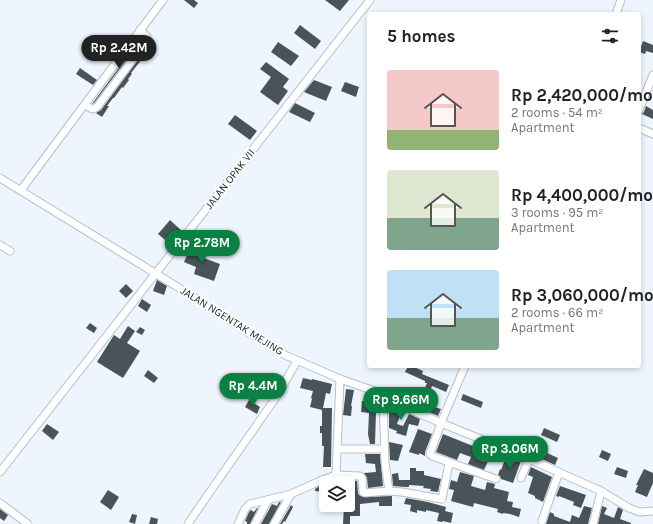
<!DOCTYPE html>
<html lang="en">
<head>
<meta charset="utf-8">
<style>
  body { margin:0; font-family:Karla,sans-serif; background:#f2f2f2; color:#222; height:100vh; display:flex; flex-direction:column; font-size:15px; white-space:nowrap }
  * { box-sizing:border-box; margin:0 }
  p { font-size:13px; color:#767676 }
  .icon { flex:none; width:22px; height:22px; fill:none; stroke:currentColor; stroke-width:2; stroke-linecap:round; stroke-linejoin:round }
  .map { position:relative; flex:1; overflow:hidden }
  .sheet { position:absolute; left:367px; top:12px; width:274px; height:356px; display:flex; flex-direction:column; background:#fff; border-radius:4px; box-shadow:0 2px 6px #0003 }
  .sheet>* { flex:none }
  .controls { position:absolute; left:319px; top:476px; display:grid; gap:8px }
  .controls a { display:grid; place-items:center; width:36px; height:36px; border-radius:4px; background:#fff; box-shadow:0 2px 6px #0003; font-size:20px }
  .price { position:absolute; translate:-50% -34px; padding:0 9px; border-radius:14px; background:#0b8043; color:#fff; font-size:13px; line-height:26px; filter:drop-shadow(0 1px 2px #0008) }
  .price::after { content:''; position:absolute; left:50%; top:24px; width:12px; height:9px; margin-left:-6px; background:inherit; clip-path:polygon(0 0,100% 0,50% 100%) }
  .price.on { background:#222; color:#fff }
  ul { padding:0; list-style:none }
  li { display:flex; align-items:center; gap:12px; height:100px; padding:0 20px }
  li span { display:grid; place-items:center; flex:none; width:112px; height:80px; border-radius:4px; color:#555 }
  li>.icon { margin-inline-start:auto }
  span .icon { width:48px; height:48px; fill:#fffc; stroke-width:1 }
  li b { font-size:17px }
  h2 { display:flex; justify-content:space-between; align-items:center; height:48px; padding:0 20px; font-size:17px }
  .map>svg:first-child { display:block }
</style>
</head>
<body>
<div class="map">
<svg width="653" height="524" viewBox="0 0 653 524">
  <rect width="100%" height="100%" fill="#eef5fe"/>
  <!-- building -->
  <g fill="#49545a">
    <path d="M184 0H194L198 3 194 8Z"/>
    <path d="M325 0H349L340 11Z"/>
    <path d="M300 25 321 41 315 49 294 33Z"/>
    <path d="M140 39H142L94 103 92 104Z"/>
    <path d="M643 41 653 45V53L646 51 645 54 639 52Z"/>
    <path d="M151 42 155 45 143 61 142 59 131 73 132 74 128 79 129 80 123 88 122 87 114 98H113L107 106H109L102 117 96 113 101 110Z"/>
    <path d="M278 42 299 56 291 66 271 52Z"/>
    <path d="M266 62 289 79 283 87 288 91 278 105 260 92 271 77 260 69Z"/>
    <path d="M80 68 97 80 93 85 76 74Z"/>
    <path d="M314 80 332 87 326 101 304 92Z"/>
    <path d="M345 82 359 87 356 97 341 91Z"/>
    <path d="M295 103 315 113 310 122 289 112Z"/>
    <path d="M646 106 653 110V119L642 114 644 112Z"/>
    <path d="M235 115 257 131 250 140 228 124Z"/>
    <path d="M170 220 182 231 171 245 158 234Z"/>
    <path d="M191 246 203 251 201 257 220 264 214 281 194 274 196 267 184 262Z"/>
    <path d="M157 280 167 286 164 295 153 291Z"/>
    <path d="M126 284 133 291 126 298 119 291Z"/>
    <path d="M142 299 151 305 147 312 138 306Z"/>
    <path d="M90 323 97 328 94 333 86 328Z"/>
    <path d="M128 326 135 331 127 343 140 351 123 378 97 362 114 335 120 339Z"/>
    <path d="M140 327 145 330 142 335 136 332Z"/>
    <path d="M408 366H412L423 371 422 374 449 385 446 392 432 386 430 391 425 388 427 383H425V381L405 372Z"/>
    <path d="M148 370 158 378 154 383 144 376Z"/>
    <path d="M303 378 312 380V379L332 384 330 394 326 393 323 408H332L331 467H323L324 446H322V433H320V426H322V410L310 407 312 399 311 398 313 391 300 388Z"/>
    <path d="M346 389 354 390 351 406H352L351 416 343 415Z"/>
    <path d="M403 389 408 391 407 396 401 394Z"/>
    <path d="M425 393 438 399 435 407 441 409 438 416 413 405 416 398 422 401Z"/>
    <path d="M463 394 483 402 481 408 461 400Z"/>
    <path d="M374 399H378L379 413 376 412 375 444H370L368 434 369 413 361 412 362 401H374Z"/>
    <path d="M249 400 260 407 257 414 245 407Z"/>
    <path d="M391 405 402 411 397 424 403 426 409 414 420 419 418 426 409 424 406 436 396 433 397 431 389 428V415Z"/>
    <path d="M47 424 59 432 53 440 42 431Z"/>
    <path d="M544 428 560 435 557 442 541 435Z"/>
    <path d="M418 429 432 434 425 452V456L419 453V455L409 452Z"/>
    <path d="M443 434 473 446 474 445 482 449 484 446 495 450 491 460 489 459 484 470 468 464 471 457 460 453 457 460 436 452Z"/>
    <path d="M516 441 527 445 525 452 514 447Z"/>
    <path d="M389 442 403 445 398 461 390 460Z"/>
    <path d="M536 448 558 458 555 465 533 455Z"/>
    <path d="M602 450 611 454 608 461 599 457Z"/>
    <path d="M365 454H380L383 486 368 488 367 478 364 473 376 472 375 464 366 463Z"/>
    <path d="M506 457 513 460 514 458 521 461 513 483 501 479 500 476 498 475 500 469 501 470Z"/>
    <path d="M531 467 552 477 543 502 535 498V496L528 493 533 477 528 475Z"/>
    <path d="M617 467 628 471 626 478 614 474Z"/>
    <path d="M410 468H416V471H424V475L441 479 438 492 430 491 431 489 423 488 424 486 409 485V487H405L393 486 392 474 398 473 399 480H410Z"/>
    <path d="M644 469 653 473V483L647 497 635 492 638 485H636Z"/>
    <path d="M460 472 474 476 471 486 485 490 487 482 495 484 494 488 509 492 507 501 513 502 512 507 521 509 519 517 510 514 503 513V514L497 512 498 509 474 503 473 507 451 501 454 490 449 489 451 480 457 482Z"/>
    <path d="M348 480 357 481 358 493 359 495 363 497 392 496V506H379V502L360 504V516H350V524H343L344 505H348Z"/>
    <path d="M320 486 325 487V492L315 491V489Z"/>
    <path d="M560 486 586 495 581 508 573 505 574 502 559 496V497L556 496Z"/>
    <path d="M108 490 119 497 111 510 100 502Z"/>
    <path d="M406 498 428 502 446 507 445 511 453 513 451 523 443 521 442 522 437 521 439 513 426 510V512L417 510V513L410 511 411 505 404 504Z"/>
    <path d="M279 502H281L269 524H261L272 504 277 506Z"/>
    <path d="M291 505 293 507 285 522 284 521 282 524H280Z"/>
    <path d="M584 506 592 508 588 524H546L550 512 554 514V516L570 522 572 515 579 518Z"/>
    <path d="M602 506 607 508 604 514 614 518 618 507 623 510 620 519 631 523V524H598Z"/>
    <path d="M257 508H258L250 524H247V522L245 521 249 512 251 510 254 512Z"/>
    <path d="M0 509 8 515 4 521 0 518Z"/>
    <path d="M132 514 137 515 135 524 129 522Z"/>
    <path d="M151 517 158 519 157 524H149Z"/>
  </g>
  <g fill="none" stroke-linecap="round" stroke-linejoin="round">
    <!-- minor casing -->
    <g stroke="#b6bfc9" stroke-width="9">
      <g id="minor">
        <path d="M616 14 621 0"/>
        <path d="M85 104 90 108 93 109 97 107 146 42 147 40V37L140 30"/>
        <path d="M639 110 653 75"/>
        <path d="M639 128 653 134"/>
        <path d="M0 178 194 297 227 319 285 355 340 379 383 394 407 408 441 423 520 455 601 491 629 508 640 512 653 511"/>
        <path d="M21 190 85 104 163 0"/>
        <path d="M0 245 10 251"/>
        <path d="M465 366 441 423 430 454 432 456 496 479"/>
        <path d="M383 394 385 462 389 491 402 492 442 499 449 463"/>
        <path d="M338 449H384"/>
        <path d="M0 472 370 0"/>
        <path d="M336 475 340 379"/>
        <path d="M521 478 529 459"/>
        <path d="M0 503 28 524"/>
        <path d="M542 521 559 472"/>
        <path d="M188 524 207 496 277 396 297 361"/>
        <path d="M238 524 245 509 250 504 291 494 320 481 336 475 360 476 362 478 363 492 365 493 389 491"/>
        <path d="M255 524 268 500"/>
        <path d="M274 524 291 494"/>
        <path d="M593 524 601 491"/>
      </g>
    </g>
    <!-- minor -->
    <use href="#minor" stroke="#fff" stroke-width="7"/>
  </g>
  <g text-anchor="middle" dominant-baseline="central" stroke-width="4" stroke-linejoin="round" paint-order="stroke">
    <!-- street labels -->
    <g font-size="11" fill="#282c30" stroke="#fff">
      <text transform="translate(230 179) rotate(-52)">JALAN OPAK VII</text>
      <text transform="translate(232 321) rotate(32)">JALAN NGENTAK MEJING</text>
    </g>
  </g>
</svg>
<div class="controls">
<a><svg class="icon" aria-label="layers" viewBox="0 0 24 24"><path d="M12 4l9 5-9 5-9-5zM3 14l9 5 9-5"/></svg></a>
</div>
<b class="price on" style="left:119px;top:69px">Rp 2.42M</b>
<b class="price" style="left:202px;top:264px">Rp 2.78M</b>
<b class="price" style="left:253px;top:407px">Rp 4.4M</b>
<b class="price" style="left:401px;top:421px">Rp 9.66M</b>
<b class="price" style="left:510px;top:470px">Rp 3.06M</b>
<section class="sheet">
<h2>5 homes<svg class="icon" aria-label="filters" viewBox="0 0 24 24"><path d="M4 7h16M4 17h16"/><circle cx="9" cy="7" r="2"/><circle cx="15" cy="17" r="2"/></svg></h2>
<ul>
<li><span style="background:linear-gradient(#f6c9c9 75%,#8fb573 0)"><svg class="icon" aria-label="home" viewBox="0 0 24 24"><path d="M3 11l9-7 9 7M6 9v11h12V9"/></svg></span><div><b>Rp 2,420,000/mo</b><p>2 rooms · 54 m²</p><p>Apartment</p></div></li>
<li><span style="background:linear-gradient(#dfe7d0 60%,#7fa58c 0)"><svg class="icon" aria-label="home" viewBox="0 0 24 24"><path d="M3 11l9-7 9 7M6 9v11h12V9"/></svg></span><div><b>Rp 4,400,000/mo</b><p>3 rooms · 95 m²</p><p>Apartment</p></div></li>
<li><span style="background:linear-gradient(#bfe0f5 60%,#7fa58c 0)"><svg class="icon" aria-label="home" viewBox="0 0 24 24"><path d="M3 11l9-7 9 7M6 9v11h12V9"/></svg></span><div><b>Rp 3,060,000/mo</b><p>2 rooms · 66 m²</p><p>Apartment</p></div></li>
</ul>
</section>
</div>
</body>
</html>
